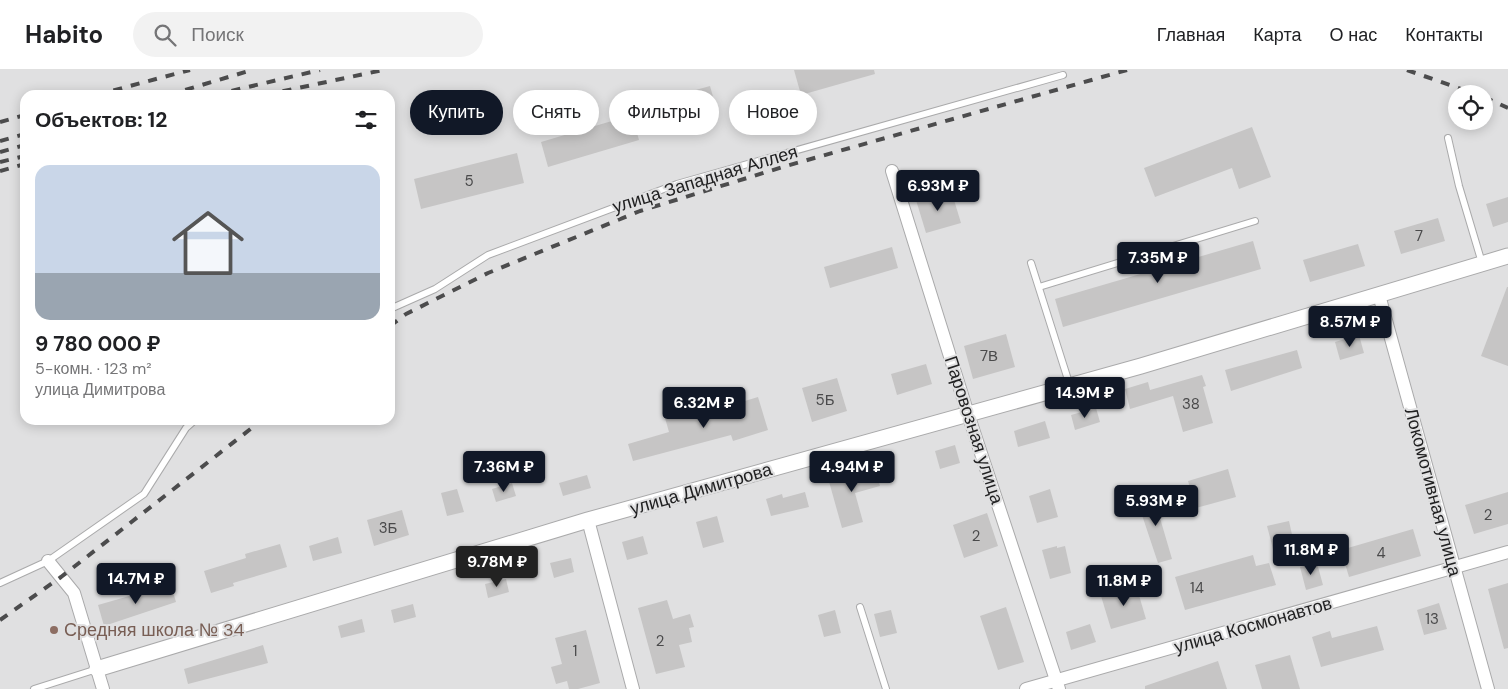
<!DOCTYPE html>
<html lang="ru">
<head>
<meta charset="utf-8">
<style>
  body { margin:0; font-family:"DM Sans",sans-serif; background:#f2f2f2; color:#202124; height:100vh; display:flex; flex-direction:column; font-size:19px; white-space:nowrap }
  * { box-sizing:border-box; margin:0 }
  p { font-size:16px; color:#757577 }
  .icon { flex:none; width:28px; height:28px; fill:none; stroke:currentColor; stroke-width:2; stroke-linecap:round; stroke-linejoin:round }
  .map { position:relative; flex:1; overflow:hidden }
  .sheet { position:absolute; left:20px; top:20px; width:375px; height:335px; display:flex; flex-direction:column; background:#fff; border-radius:15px; box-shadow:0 2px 12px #0003 }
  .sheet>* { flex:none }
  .hud { position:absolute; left:410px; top:20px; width:475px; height:45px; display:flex; gap:10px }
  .controls { position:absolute; left:1448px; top:15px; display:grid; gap:10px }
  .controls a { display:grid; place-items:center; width:45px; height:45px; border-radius:50%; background:#fff; box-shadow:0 2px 12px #0003; font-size:25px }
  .price { position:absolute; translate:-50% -42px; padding:0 11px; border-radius:5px; background:#111827; color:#fff; font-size:16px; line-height:32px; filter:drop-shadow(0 1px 2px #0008) }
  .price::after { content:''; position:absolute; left:50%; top:30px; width:15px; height:11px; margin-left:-8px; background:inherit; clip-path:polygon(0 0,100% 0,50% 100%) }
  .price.current { background:#222; color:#fff }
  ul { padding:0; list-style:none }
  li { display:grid; align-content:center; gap:10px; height:265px; padding:0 15px }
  li span { display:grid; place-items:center; height:155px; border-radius:15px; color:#555 }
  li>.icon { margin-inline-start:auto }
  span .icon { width:90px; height:90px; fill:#fffc; stroke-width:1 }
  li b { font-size:21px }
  h2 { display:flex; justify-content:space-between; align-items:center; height:60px; padding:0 15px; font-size:21px }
  .pill { padding:0 18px; border-radius:22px; background:#fff; box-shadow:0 2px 12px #0003; font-size:18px; line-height:45px }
  .pill.current { background:#111827; color:#fff }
  header { display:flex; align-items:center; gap:30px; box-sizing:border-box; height:70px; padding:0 25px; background:#fff; border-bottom:1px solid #e0e0e0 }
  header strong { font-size:24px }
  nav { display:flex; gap:28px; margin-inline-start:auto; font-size:18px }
  .search { width:350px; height:45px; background:#f2f2f2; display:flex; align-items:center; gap:12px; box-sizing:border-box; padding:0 18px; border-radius:28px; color:#757577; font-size:19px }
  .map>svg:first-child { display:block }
</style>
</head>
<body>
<header>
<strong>Habito</strong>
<div class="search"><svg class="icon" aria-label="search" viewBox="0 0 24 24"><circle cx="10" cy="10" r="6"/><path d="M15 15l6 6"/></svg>Поиск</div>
<nav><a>Главная</a><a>Карта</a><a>О нас</a><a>Контакты</a></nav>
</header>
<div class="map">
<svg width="1508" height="619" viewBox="0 0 1508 619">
  <rect width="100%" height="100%" fill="#e0e0e1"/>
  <!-- building -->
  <g fill="#c6c5c5">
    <path d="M794 0H874L875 4 801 25Z"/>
    <path d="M710 16 716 37 663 53 656 31Z"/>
    <path d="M632 45 639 70 548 97 541 72Z"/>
    <path d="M1252 57 1271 107 1239 119 1232 98 1155 127 1144 98Z"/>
    <path d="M517 83 524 113 421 139 414 109Z"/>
    <path d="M951 120 961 153 926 163 916 130Z"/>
    <path d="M1508 127V152L1493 157 1486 134Z"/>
    <path d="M1438 148 1445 171 1401 184 1394 161Z"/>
    <path d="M1253 171 1261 199 1063 257 1055 229Z"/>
    <path d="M1358 174 1365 196 1310 212 1303 190Z"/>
    <path d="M892 177 898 198 830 218 824 197Z"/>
    <path d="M1507 217H1508V296L1481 286Z"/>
    <path d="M1006 264 1015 297 973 309 964 276Z"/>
    <path d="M1359 265 1364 283 1340 290 1335 272Z"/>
    <path d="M1297 280 1302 298 1231 321 1225 300Z"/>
    <path d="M926 294 932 314 897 325 891 304Z"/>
    <path d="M1202 305 1206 316 1203 317 1213 353 1183 362 1173 326 1130 339 1125 319 1148 312 1150 320Z"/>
    <path d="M837 308 847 341 812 352 802 318Z"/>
    <path d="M758 327 768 360 733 371 731 365 633 391 628 374 669 362 665 348 700 338 702 344Z"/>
    <path d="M1096 338 1100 352 1075 360 1071 345Z"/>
    <path d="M1045 351 1050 368 1018 377 1014 361Z"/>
    <path d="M955 375 960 393 940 399 935 381Z"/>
    <path d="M874 395 880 416 855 423 863 452 842 458 828 408Z"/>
    <path d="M1228 399 1236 427 1196 438 1188 411Z"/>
    <path d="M587 405 591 418 563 426 559 413Z"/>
    <path d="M512 413 516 426 496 432 492 419Z"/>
    <path d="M457 419 464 442 447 446 441 423Z"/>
    <path d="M1050 419 1058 447 1037 453 1029 426Z"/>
    <path d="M805 422 809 437 771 446 766 429 782 424 783 428Z"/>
    <path d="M1508 422V454L1474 464 1465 435Z"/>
    <path d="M1162 426 1168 446 1160 448 1172 489 1158 493 1138 433Z"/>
    <path d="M402 440 409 465 374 476 367 450Z"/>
    <path d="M987 443 998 476 964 488 953 455Z"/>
    <path d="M717 446 724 472 703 478 696 452Z"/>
    <path d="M1289 451 1295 478 1274 483 1267 456Z"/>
    <path d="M1413 459 1421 486 1349 507 1341 480Z"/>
    <path d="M643 466 648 484 627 490 622 472Z"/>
    <path d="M338 467 342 483 313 491 309 476Z"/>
    <path d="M280 474 287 497 233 513 234 516 211 523 204 501 246 488 245 484Z"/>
    <path d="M1057 476V478L1065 476 1071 503 1050 509 1042 480Z"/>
    <path d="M1253 485 1256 496 1269 493 1276 515 1185 540 1175 507Z"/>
    <path d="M571 488 574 502 554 508 550 493Z"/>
    <path d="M1317 493 1323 515 1306 520 1300 497Z"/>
    <path d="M506 509 509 522 488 528 485 514Z"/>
    <path d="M1508 513V578L1504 579 1488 519Z"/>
    <path d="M171 514 176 532 104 556 98 535Z"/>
    <path d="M1136 515 1146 549 1111 559 1101 526Z"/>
    <path d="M667 530 673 549 690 544 694 557 689 558 692 572 679 575 685 597 656 604 638 538Z"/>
    <path d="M1439 533 1447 559 1424 565 1417 540Z"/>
    <path d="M413 534 416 547 394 553 391 540Z"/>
    <path d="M1006 537 1024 592 998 600 980 546Z"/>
    <path d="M835 540 841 563 824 567 818 545Z"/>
    <path d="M891 540 897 563 880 567 874 544Z"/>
    <path d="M362 549 365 562 341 568 338 556Z"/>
    <path d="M1090 554 1096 572 1071 580 1066 562Z"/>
    <path d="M1377 556 1384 580 1321 597 1312 567 1330 561 1332 568Z"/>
    <path d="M586 560 600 613 578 619H569L567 611 556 614 551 597 562 594 555 568Z"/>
    <path d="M263 575 268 593 188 614 184 599Z"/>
    <path d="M1290 585 1300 619H1262L1255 595Z"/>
    <path d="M1218 591 1227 619H1145V616Z"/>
  </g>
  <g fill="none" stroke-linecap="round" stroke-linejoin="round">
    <!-- service casing -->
    <g stroke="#aaaaab" stroke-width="8">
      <g id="service">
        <path d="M1448 68 1459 116 1482 193"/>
        <path d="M1031 193 1070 316"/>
        <path d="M1039 217 1255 151"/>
        <path d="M390 239 435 219 488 185 677 114 1063 5"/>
        <path d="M0 513 48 491 144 424 186 358 195 350"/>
        <path d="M860 537 886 619"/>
        <path d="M34 619 97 599"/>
      </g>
    </g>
    <!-- minor casing -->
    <g stroke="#aaaaab" stroke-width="14">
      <g id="minor">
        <path d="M892 101 968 344 1059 619"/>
        <path d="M1379 225 1488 619"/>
        <path d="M588 450 633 619"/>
        <path d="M48 491 74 523 103 619"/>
        <path d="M1026 619 1508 482"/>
      </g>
    </g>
    <!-- tertiary casing -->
    <g stroke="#aaaaab" stroke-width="17">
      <path id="tertiary" d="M97 599 588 450 1141 296 1508 186"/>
    </g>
    <!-- service -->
    <use href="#service" stroke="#fff" stroke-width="6"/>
    <!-- minor -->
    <use href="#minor" stroke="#fff" stroke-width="12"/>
    <!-- tertiary -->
    <use href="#tertiary" stroke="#fff" stroke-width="15"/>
    <!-- rail -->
    <g stroke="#4c4c4d" stroke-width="4" stroke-dasharray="9 9" stroke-linecap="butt">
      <path d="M1407 0 1475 24"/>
      <path d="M96 25 190 0"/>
      <path d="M168 25 252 0"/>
      <path d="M214 25 320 0"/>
      <path d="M265 25 383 0"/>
      <path d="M1484 27 1508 38"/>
      <path d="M0 52 25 45"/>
      <path d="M0 71 25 64"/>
      <path d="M0 82 25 75"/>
      <path d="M0 92 25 86"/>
      <path d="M0 101 25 94"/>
      <path d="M390 256 406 244 488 203 640 141 786 96 1127 0"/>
      <path d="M0 550 61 507 262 350"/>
    </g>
  </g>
  <!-- markers -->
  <circle fill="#8d6e63" stroke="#e0e0e1" stroke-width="2" cx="54" cy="560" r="5"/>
  <g text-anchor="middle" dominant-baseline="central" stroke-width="4" stroke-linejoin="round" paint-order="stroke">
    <!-- number labels -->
    <g font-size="15" fill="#4a4a4b">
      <text x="469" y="111">5</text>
      <text x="1419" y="166">7</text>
      <text x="989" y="286">7В</text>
      <text x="825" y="330">5Б</text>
      <text x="1191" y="334">38</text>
      <text x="1488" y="445">2</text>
      <text x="388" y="458">3Б</text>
      <text x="976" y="466">2</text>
      <text x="1381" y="483">4</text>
      <text x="1197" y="518">14</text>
      <text x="1432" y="549">13</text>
      <text x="660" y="571">2</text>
      <text x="575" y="581">1</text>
    </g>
    <!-- street labels -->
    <g font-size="18" fill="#212122" stroke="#e0e0e1">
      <text transform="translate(705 109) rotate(-17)">улица Западная Аллея</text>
      <text transform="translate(974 360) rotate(72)">Паровозная улица</text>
      <text transform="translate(701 419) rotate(-16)">улица Димитрова</text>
      <text transform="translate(1433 422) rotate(75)">Локомотивная улица</text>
      <text transform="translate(1253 555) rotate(-16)">улица Космонавтов</text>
    </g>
    <!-- education labels -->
    <g font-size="18" fill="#785e54" stroke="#e0e0e1" text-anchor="start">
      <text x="64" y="560">Средняя школа № 34</text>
    </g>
  </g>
</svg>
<div class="controls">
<a><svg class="icon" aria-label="locate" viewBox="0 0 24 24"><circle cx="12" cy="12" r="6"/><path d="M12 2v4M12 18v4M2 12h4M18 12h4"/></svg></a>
</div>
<b class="price" style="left:938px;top:142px">6.93M ₽</b>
<b class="price" style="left:1158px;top:214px">7.35M ₽</b>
<b class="price" style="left:1350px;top:278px">8.57M ₽</b>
<b class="price" style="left:1085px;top:349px">14.9M ₽</b>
<b class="price" style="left:704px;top:359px">6.32M ₽</b>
<b class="price" style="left:504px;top:423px">7.36M ₽</b>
<b class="price" style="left:852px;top:423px">4.94M ₽</b>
<b class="price" style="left:1156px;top:457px">5.93M ₽</b>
<b class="price" style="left:1311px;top:506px">11.8M ₽</b>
<b class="price current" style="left:497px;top:518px">9.78M ₽</b>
<b class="price" style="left:136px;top:535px">14.7M ₽</b>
<b class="price" style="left:1124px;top:537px">11.8M ₽</b>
<div class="hud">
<a class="pill current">Купить</a>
<a class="pill">Снять</a>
<a class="pill">Фильтры</a>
<a class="pill">Новое</a>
</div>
<section class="sheet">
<h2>Объектов: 12<svg class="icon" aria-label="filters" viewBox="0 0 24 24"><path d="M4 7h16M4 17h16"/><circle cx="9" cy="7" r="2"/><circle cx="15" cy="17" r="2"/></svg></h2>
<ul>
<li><span style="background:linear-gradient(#c9d6e8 70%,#9aa5b1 0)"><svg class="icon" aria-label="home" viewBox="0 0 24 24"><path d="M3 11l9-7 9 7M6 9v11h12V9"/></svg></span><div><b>9 780 000 ₽</b><p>5-комн. · 123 m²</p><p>улица Димитрова</p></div></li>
</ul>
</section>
</div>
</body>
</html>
